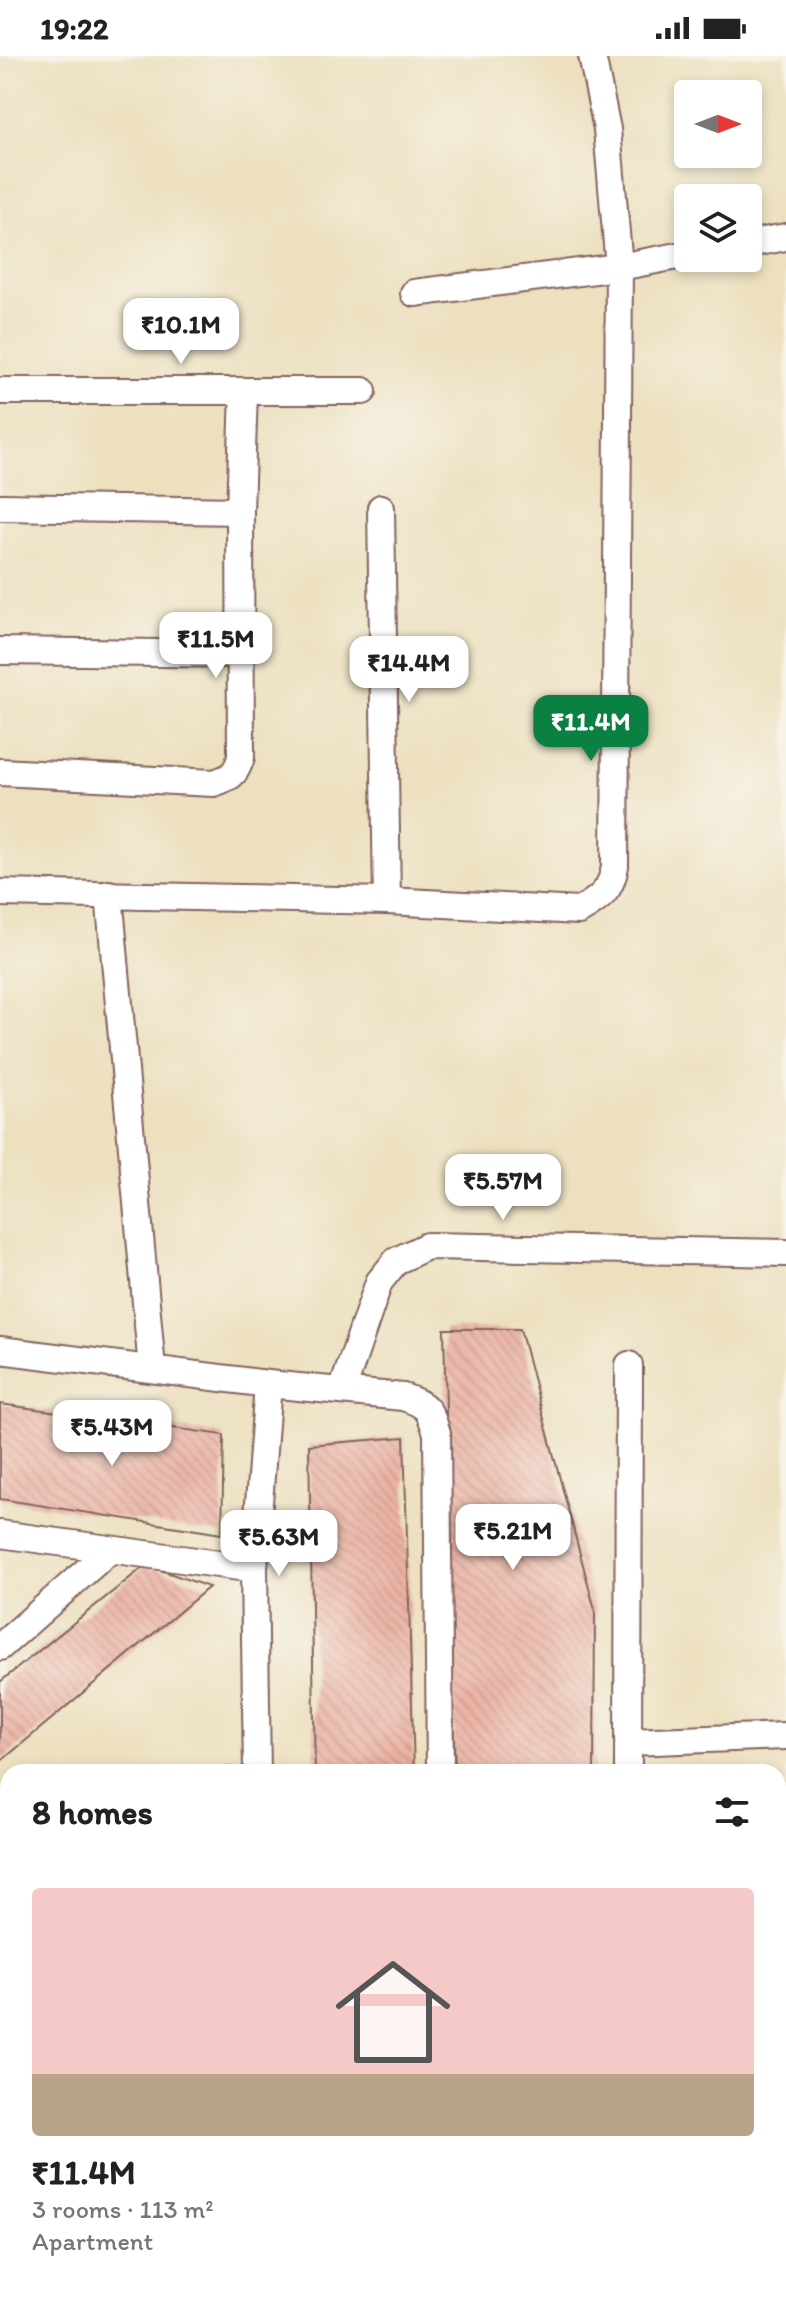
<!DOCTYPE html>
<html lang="en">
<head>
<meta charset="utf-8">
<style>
  body { margin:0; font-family:Itim,sans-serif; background:#f6f6f6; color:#222; height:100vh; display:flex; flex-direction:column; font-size:30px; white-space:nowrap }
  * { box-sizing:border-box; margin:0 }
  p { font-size:26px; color:#767676 }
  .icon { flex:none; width:44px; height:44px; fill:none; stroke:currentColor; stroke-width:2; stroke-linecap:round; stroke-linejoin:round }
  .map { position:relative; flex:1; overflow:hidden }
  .sheet { position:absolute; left:0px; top:1708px; width:786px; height:536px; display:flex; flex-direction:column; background:#fff; border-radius:24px 24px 0 0; box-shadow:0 4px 12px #0003 }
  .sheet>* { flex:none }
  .needle { width:52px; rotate:90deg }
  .buttons { position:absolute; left:674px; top:24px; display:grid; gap:16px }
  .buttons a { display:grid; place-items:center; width:88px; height:88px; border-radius:8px; background:#fff; box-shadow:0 4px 12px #0003; font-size:40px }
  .price { position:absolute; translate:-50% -68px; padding:0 18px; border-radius:16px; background:#fff; color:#222; font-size:26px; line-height:52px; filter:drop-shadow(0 2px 4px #0008) }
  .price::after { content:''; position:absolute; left:50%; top:48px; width:24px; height:18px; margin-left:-12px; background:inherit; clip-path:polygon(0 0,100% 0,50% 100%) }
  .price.current { background:#0b8043; color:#fff }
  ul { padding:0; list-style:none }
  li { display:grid; align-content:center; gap:16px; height:424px; padding:0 32px }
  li+li { border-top:2px solid #e0e0e0 }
  li span { display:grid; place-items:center; height:248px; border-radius:8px; color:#555 }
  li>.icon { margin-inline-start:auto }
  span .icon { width:144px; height:144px; fill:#fffc; stroke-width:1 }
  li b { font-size:34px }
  h2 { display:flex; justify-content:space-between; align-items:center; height:96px; padding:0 32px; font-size:34px }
  .status { display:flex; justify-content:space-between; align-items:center; height:56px; padding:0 40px; background:#fff; direction:ltr }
  .status svg { height:22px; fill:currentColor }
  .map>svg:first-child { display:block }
</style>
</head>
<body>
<div class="status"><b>19:22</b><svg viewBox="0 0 49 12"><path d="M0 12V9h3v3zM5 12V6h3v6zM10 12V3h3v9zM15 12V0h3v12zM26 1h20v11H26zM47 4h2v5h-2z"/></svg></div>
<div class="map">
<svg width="786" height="2244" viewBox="0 0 786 2244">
  <defs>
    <pattern id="building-back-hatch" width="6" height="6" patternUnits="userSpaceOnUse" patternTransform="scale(2)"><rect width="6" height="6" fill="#eab1a3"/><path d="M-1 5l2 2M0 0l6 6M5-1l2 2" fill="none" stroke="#ca988c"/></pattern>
  </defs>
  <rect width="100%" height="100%" fill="#f7f3e8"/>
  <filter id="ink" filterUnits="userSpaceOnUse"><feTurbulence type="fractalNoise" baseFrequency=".0125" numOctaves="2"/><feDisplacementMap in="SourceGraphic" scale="16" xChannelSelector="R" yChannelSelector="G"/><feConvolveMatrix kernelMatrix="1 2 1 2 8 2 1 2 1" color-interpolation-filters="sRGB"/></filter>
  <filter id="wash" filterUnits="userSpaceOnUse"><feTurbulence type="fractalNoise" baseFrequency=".006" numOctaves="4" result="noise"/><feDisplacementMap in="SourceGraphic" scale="32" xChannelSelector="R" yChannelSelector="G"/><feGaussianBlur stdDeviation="1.8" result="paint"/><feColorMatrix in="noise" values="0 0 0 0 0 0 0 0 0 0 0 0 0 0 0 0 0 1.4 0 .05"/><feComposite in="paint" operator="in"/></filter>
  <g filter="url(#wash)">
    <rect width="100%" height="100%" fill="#ece0bf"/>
    <g id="blocks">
      <!-- building -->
      <g fill="url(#building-back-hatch)">
        <path d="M444 1273H520L595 1554 594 1716H455Z"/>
        <path d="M0 1348 224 1379 222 1478 0 1443Z"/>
        <path d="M404 1381 414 1716H315L309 1389Z"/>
        <path d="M146 1509 209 1531 0 1706V1626Z"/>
        <path d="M232 1711V1716H199V1714Z"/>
        <path d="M92 2236H436V2244H91Z"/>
      </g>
    </g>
  </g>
  <g filter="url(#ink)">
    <use href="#blocks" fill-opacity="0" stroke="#83635f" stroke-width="2"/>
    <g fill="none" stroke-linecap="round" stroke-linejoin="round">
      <!-- street casing -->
      <g stroke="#83635f" stroke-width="30">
        <g id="street">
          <path d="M748 188 786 181"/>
          <path d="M414 237 619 211 688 198"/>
          <path d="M0 335H363"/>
          <path d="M0 451 240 455"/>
          <path d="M381 452 387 845"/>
          <path d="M0 595 241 598"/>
          <path d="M0 716 213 727C230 722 236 719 241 701L240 455 244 335"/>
          <path d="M0 837 387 845 579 855C600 843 611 835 615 810L619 211 607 73 592 0"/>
          <path d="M109 838 152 1313"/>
          <path d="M0 1294 268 1328 403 1341C428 1349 429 1353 437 1377L440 1716"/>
          <path d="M342 1335 379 1226 396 1205 427 1190 786 1197"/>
          <path d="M0 1478 254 1513"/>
          <path d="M0 1591 110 1494"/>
          <path d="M629 1686 786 1680"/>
          <path d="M257 1716 254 1513 268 1328"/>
          <path d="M628 1716 629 1309"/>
          <path d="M0 1808 8 1807"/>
          <path d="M0 1999 8 2000"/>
          <path d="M0 2177H8"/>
          <path d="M79 2236V2244"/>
        </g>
      </g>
      <!-- street -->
      <use href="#street" stroke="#fff" stroke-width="26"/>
    </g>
  </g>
</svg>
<div class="buttons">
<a><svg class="needle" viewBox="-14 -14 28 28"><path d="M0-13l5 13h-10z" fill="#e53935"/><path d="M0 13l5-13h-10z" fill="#767676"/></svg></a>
<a><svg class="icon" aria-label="layers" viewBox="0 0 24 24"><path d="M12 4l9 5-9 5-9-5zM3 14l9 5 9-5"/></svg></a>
</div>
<b class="price" style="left:181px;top:310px">₹10.1M</b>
<b class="price" style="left:216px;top:624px">₹11.5M</b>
<b class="price" style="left:409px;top:648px">₹14.4M</b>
<b class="price current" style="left:591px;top:707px">₹11.4M</b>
<b class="price" style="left:503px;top:1166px">₹5.57M</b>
<b class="price" style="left:112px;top:1412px">₹5.43M</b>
<b class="price" style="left:513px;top:1516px">₹5.21M</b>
<b class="price" style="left:279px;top:1522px">₹5.63M</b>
<section class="sheet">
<h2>8 homes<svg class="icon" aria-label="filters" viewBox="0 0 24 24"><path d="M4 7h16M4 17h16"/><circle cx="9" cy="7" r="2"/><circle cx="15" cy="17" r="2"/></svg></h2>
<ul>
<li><span style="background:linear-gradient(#f6c9c9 75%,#b9a48a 0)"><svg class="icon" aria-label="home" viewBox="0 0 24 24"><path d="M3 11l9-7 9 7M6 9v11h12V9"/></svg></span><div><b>₹11.4M</b><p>3 rooms · 113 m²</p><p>Apartment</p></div></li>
</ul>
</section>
</div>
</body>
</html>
